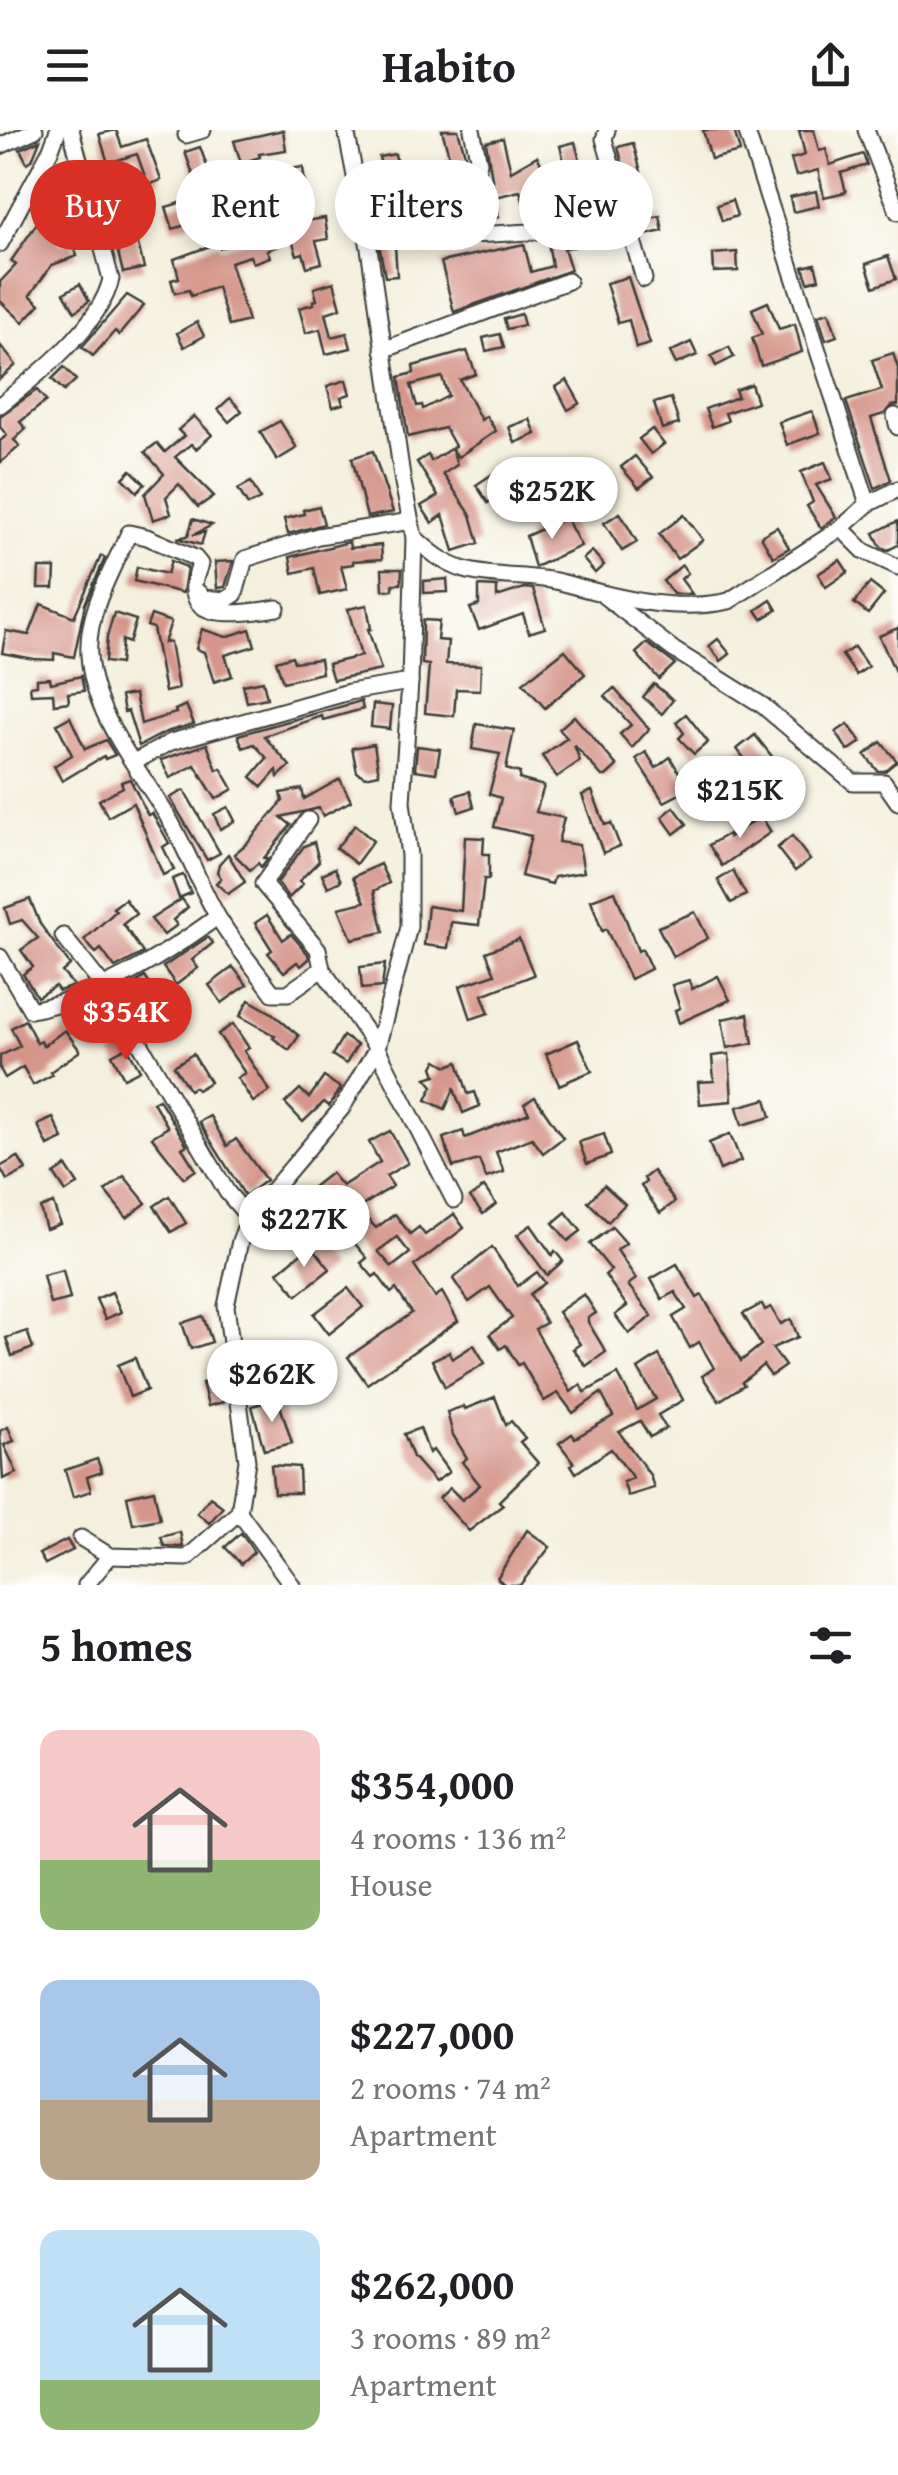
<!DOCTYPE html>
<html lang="en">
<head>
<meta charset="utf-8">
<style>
  body { margin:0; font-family:"Gentium Book Plus",serif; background:#f2f2f2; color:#202124; height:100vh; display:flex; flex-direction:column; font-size:38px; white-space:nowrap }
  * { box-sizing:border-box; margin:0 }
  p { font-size:32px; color:#757577 }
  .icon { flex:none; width:55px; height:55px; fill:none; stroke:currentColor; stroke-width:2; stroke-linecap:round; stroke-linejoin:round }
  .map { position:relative; height:1455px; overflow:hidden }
  .sheet { display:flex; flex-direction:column; background:#fff; flex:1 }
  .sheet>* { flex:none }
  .hud { position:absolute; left:30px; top:30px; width:840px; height:90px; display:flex; gap:20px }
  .price { position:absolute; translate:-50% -85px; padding:0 22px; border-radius:35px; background:#fff; color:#222; font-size:32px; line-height:65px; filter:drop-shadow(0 2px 5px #0008) }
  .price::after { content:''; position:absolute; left:50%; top:60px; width:30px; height:22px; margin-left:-15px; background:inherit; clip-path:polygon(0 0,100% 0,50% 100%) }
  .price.selected { background:#d93025; color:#fff }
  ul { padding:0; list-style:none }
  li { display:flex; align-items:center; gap:30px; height:250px; padding:0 40px }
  li span { display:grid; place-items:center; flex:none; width:280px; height:200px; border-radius:20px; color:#555 }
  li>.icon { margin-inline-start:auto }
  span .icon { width:120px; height:120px; fill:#fffc; stroke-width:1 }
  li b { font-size:42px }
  h2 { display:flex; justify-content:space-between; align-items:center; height:120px; padding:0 40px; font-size:42px }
  .tag { padding:0 35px; border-radius:45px; background:#fff; box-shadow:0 5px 15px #0003; font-size:35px; line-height:90px }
  .tag.selected { background:#d93025; color:#fff }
  header { display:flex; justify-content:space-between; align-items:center; height:130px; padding:0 40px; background:#fff; font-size:45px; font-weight:700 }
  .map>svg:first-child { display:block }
</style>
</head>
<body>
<header><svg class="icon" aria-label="menu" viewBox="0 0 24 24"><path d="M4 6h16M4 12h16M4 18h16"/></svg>Habito<svg class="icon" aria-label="share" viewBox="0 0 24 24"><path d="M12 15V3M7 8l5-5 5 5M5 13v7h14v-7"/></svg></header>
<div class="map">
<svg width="898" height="1455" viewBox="0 0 898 1455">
  <rect width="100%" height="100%" fill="#fdfcf7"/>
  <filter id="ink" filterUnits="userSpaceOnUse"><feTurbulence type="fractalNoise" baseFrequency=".01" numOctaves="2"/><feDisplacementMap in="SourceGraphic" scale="20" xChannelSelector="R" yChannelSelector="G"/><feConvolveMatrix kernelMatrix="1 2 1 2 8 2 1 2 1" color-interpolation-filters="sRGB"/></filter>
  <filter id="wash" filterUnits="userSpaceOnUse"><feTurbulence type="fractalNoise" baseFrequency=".0048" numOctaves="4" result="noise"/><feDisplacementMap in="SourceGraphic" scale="40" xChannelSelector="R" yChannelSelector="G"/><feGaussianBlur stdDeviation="2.25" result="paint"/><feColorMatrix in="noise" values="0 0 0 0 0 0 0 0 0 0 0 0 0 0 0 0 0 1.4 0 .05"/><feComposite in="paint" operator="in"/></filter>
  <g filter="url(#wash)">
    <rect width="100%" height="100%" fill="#f4f0dd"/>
    <g id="blocks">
      <!-- building -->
      <g fill="#d5958a" fill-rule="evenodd">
        <path d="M116 0 122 17 146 9 161 50 148 55 137 24 108 33 99 4Z"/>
        <path d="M283 0 286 20 259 24 260 27 241 33 234 11Z"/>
        <path d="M442 0H458L467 31 432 43 431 41 445 37 443 31 450 29Z"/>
        <path d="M703 0H734L740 22 711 29Z"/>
        <path d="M799 0H814L819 21 826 19 830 35 863 24 867 35 841 43 846 62 824 67 818 40 796 46 791 29 805 25Z"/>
        <path d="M503 8 511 41 537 26 545 41 541 42 546 62 536 65 543 90 529 91 520 61 495 67 486 12Z"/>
        <path d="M40 10 32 30 27 33 20 19Z"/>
        <path d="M575 12 581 35 566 39 560 16Z"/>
        <path d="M633 13 641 42 626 47 618 17Z"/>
        <path d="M200 17 209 42 194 47 185 22Z"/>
        <path d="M395 24 400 50 385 53 379 27Z"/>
        <path d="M118 33 144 138 123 143 108 81 112 80 99 38Z"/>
        <path d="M69 35 75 59 52 66 53 70 39 74 37 68 50 44 54 39Z"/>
        <path d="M303 37 305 55 287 58 284 40Z"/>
        <path d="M599 37 616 92 603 95 596 63 592 64 590 54 593 53 590 39Z"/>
        <path d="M816 61 819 76 793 82 790 67Z"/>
        <path d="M493 66 499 87 485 92 478 71Z"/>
        <path d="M196 68 202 90 173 99 166 77Z"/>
        <path d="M732 70 737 86 722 91 717 75Z"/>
        <path d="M440 72 449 103 430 108 421 77Z"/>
        <path d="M293 76 299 92 325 88 328 109 316 111 322 133 307 137 303 123 297 125 292 110 267 120 270 127 253 133 250 126 230 132 248 191 229 196 217 157 191 166 189 160 175 163 171 150 179 148 174 129 218 113 220 118 266 104 260 90Z"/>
        <path d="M48 77 60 114 72 110 77 126 52 135 30 165 40 174 23 192 0 171V152L16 135 11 131Z"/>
        <path d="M660 86 663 101 645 105 642 90Z"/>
        <path d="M405 89 407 114 395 116 397 146 385 147 375 92Z"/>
        <path d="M571 103 574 117 564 118 571 140 454 182 441 132 524 114 531 142 552 136 548 112Z"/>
        <path d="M737 122 738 141 714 142 713 124Z"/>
        <path d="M888 126 896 149 874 157 866 134Z"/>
        <path d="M815 134 819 149 808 152 803 137Z"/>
        <path d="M628 147 650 214 636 218 629 190 618 193 606 153Z"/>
        <path d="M334 152 341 178 326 183 332 207 347 203 351 218 326 224 320 199 306 203 299 178 314 174 313 171 317 170 314 158Z"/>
        <path d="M80 154 89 171 75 182 64 163Z"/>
        <path d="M127 165 144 175 119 205 115 201 93 226 82 217Z"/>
        <path d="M768 172 779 199 795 194 802 222 761 236 752 208 762 204 752 179Z"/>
        <path d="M829 182 837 206 826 210 818 185Z"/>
        <path d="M521 184 524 195 507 199 504 189Z"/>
        <path d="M197 192 204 206 184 217 177 203Z"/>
        <path d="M500 204 504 217 486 221 483 208Z"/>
        <path d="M691 212 697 225 676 234 670 222Z"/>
        <path d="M0 215 16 235 0 249Z"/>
        <path d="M729 217 734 227 716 236 711 226Z"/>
        <path d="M467 221 476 244 460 250 481 290 486 286 496 301 458 327 452 319 457 335 443 344 471 385 479 413 454 421 443 385 432 393 421 376 438 366 417 332 428 325 431 331 455 316 445 298 408 307 399 247 414 243 413 236ZM442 247 448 266 423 279 422 275 417 276 411 255Z"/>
        <path d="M893 223 898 238V275L891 276 884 284 871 288 891 350 875 358 846 271 882 260 872 230Z"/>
        <path d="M64 237 76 250 64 261 52 249Z"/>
        <path d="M346 250 350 264 341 267 343 274 333 277 327 256Z"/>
        <path d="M567 250 580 273 568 280 556 257Z"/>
        <path d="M751 254 757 272 725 283 728 291 712 297 705 279 738 267 735 260Z"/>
        <path d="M37 260 46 271 20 292 26 299 14 310 20 316 0 333V311L7 305 0 297V286Z"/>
        <path d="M230 268 242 281 229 292 218 279Z"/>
        <path d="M671 268 679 294 662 299 654 273Z"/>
        <path d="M812 281 820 303 787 315 779 292Z"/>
        <path d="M194 286 212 305 196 319 191 314 175 327 214 366 198 377 179 354 166 367 171 384 153 390 145 364 164 344 145 322 157 313 165 322 184 306 178 300Z"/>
        <path d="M530 289 536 304 515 313 509 297Z"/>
        <path d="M280 291 297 318 277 330 260 302Z"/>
        <path d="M652 299 664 314 651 324 639 309Z"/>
        <path d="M373 321 393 382 367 387 352 328Z"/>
        <path d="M635 326 653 347 639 358 621 337Z"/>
        <path d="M825 332 832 349 816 355 836 387 821 398 807 376 813 372 801 342Z"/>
        <path d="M131 340 145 354 137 362 123 348Z"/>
        <path d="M497 341 520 377 508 385 496 367 488 373 476 355Z"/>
        <path d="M251 352 260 369 248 375 238 359Z"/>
        <path d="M319 376 324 394 288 404 284 389 304 384 303 380Z"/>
        <path d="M620 383 637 412 622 421 604 393Z"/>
        <path d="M684 385 703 410 677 429 659 404Z"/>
        <path d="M566 388 581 416 535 437 526 406Z"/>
        <path d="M193 389 212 395 193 405 205 402 201 415 177 408 188 406Z"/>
        <path d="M898 391V415L888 420 881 417 874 403Z"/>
        <path d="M777 397 789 418 773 427 761 406Z"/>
        <path d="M349 412 350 418 381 415 382 429 353 431V434L341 436 347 459 320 465 314 438 293 443 290 427Z"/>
        <path d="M592 421 604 435 595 443 583 429Z"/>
        <path d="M101 426 105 428 85 474 74 527 54 523V530L34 529 2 523 6 501 29 505 41 474 74 487Z"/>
        <path d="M840 430 848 442 826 457 818 444Z"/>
        <path d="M171 431 187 437 183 463 134 451 137 437 167 444Z"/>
        <path d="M233 431 225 457 217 458 215 432Z"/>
        <path d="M682 435 688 443 681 449 692 464H673L663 451Z"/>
        <path d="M39 438H55L54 458H38Z"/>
        <path d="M382 439H402L401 454H393V460H383Z"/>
        <path d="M447 449 448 462 424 463V451Z"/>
        <path d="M870 453 884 464 868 484 854 473Z"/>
        <path d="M479 456 497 457V467L524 458 533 459 545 498 529 503 523 484 479 500 470 478 479 475Z"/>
        <path d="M771 470 777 480 762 489 756 480Z"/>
        <path d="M367 475 371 499H368L381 540 333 550 328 534 361 526 348 479Z"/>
        <path d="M114 483 136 490 129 513 122 510 120 534 105 532 107 507Z"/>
        <path d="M151 485 171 492 164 513 170 512 178 559 165 562 153 498 147 496Z"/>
        <path d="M423 490 439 491 437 510 448 511 446 534 481 535 480 560 456 559 454 586 425 583 429 535 422 534Z"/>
        <path d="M898 498V548L879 506Z"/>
        <path d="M202 499 226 507 250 499 255 516 225 525 232 546 214 552 204 522 196 519Z"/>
        <path d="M718 509 730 524 721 531 709 516Z"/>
        <path d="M647 513 675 534 659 549 636 523Z"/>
        <path d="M854 517 868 537 856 545 842 525Z"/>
        <path d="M565 520 585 544 545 578 523 553Z"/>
        <path d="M292 526 294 532 320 529 322 543 283 552 276 531Z"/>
        <path d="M81 546 84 561 68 563 69 572 54 574 53 563 31 564 30 556 37 555V549L50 548 51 553Z"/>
        <path d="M263 551 267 568 247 572 243 555Z"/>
        <path d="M654 554 673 570 662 584 643 567Z"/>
        <path d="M614 558 649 599 632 618 620 604 631 595 605 566Z"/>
        <path d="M135 564 141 594 176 583 175 580 186 575 194 594 166 602 139 616 128 581 124 582 121 566Z"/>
        <path d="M361 571 363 579 323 590 322 586 264 606 290 636 278 647 277 640 262 657 251 647 267 628 254 614 243 618 238 605Z"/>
        <path d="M373 574 392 576 390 599 371 597Z"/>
        <path d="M686 584 708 612 694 624 679 608 684 603 676 592Z"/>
        <path d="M574 586 617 636 606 646H602L574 615 580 631 557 647 542 626 567 608 559 599Z"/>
        <path d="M70 587 85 619 106 610 115 625 105 629 104 626 62 651 54 636 72 625 57 594Z"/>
        <path d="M476 594 514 600 506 639 520 643 519 649 544 656 536 682 564 688 558 712 579 715 584 742 554 747 552 754 521 746 531 706 494 697 501 668 489 664 500 624 472 619Z"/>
        <path d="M848 594 861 612 848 621 836 602Z"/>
        <path d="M755 605 774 629 746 651 753 659 733 676 710 650 721 641 724 645 744 628 737 619Z"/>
        <path d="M881 612 897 631 885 641H878L865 625Z"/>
        <path d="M207 614 217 640 221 638 233 659 216 669 195 635 170 648 161 630Z"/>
        <path d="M374 614 379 644 365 647 357 642 352 618Z"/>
        <path d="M417 616 440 619 436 643 415 640Z"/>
        <path d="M646 622 656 638 670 627 689 659 664 672 636 629Z"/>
        <path d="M130 649 148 685 152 683 169 713 163 717 174 740 163 745 133 673 108 687 99 670 123 657 121 652Z"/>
        <path d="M340 649 351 671 323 686 319 678 281 687 291 695 264 728H268L261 737 258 733 250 740 234 724 246 714 283 671 281 663 302 659 304 669Z"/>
        <path d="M184 660 220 723 207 730 170 668Z"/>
        <path d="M470 661 474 677 459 682 454 666Z"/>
        <path d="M592 661 605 695 611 693 620 716 603 723 582 665Z"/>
        <path d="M228 677 235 691 220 699 214 684Z"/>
        <path d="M674 677 687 694 674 704 662 687Z"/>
        <path d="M761 686 771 702 722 736 709 715 728 704 729 707Z"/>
        <path d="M355 695 373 711 356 734 336 718Z"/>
        <path d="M792 706 810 730 795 741 777 718Z"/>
        <path d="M465 707 484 708 483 724H489V749H484L479 795 451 792 448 818 424 815 428 776 461 781Z"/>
        <path d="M314 712 319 731 299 751 303 754 289 768 277 753 304 716Z"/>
        <path d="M228 724 245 752 228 764 216 753 221 748 217 742 219 734Z"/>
        <path d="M380 734 389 753 374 761 384 802 352 809 339 778 365 772 353 747Z"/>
        <path d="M335 738 341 751 328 757 322 744Z"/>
        <path d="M733 741 746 765 731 773 718 750Z"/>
        <path d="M183 745 191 763 179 768 172 749Z"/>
        <path d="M615 761 638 821 642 819 651 839 630 849 606 799 602 801 591 770Z"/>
        <path d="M30 769 40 794 70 835 62 842 74 856 59 861 55 856 37 867 23 844 33 837 21 820 38 808 22 790 10 794 5 778Z"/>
        <path d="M125 769 136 784 123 794 143 823 115 838 101 819 96 823 84 810 116 781 113 778Z"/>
        <path d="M182 769 188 777 173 790 177 795 164 805 151 789Z"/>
        <path d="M695 782 708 808 673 827 658 797Z"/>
        <path d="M267 785 283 810 291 804 308 824 309 829 301 836 297 832 284 842 268 823 272 820 255 793Z"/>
        <path d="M208 807 213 813 192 830 198 838 176 855 163 837Z"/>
        <path d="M519 809 534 845 482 865 489 883 471 889 460 856 495 844 486 822Z"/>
        <path d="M385 834 382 857 362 859 360 837Z"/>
        <path d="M233 837 247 855 222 873 209 855Z"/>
        <path d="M718 846 730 870 679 893 675 880 680 878 672 855 689 850 692 859Z"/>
        <path d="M145 847 160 870 143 881 128 858Z"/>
        <path d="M249 870 272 883 299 906 289 920 273 908 275 906 240 886Z"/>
        <path d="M96 875 110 897 96 906 82 884Z"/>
        <path d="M748 884 753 913 727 918 722 889Z"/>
        <path d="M25 890 37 913 41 911 43 916 65 900 80 921 50 942 52 945 33 955 23 937 5 948 0 939V926L20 916 11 898Z"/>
        <path d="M233 894 249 918 244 921 270 961 253 972 237 948 245 943 218 904Z"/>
        <path d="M343 906 357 915 346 934 332 925Z"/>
        <path d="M578 910 592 941 559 955 546 924Z"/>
        <path d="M127 917 140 940 124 948 112 925Z"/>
        <path d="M193 924 210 952 197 960 194 957 189 960 174 936Z"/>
        <path d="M729 924 732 971 700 974 698 952 714 951 712 926Z"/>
        <path d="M437 930 448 936 458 932 468 964 475 962 480 976 463 983 454 959 445 979 426 970 433 956 426 948 436 945 433 937Z"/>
        <path d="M324 947 341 958 329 976 324 972 303 992 285 973 300 959 309 968Z"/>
        <path d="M535 967 563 1008 543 1023 532 1008 496 1022 504 1042 486 1048 479 1030 453 1037 443 1008 463 1001 465 1008 529 983 524 974Z"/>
        <path d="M159 969 187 1015 182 1018 196 1040 184 1048 152 1007 168 997 153 972Z"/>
        <path d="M766 969 771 987 742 995 737 977Z"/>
        <path d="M210 986 227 1016 236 1009 266 1050 245 1066 199 992Z"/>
        <path d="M53 988 63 1009 48 1016 38 995Z"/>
        <path d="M390 1001 408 1033 386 1046 393 1056 362 1076 361 1081 376 1098 395 1084 410 1104 419 1097 425 1105 454 1084 464 1098 414 1136 435 1167 442 1162 458 1191 367 1254 348 1227 412 1183 396 1159 391 1163 377 1144 373 1147 361 1133 367 1128 351 1109 358 1103 334 1076 329 1079 312 1058 331 1043 342 1056 380 1032 369 1012ZM397 1107 410 1123 392 1137 378 1121Z"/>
        <path d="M604 1004 611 1025 587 1034 579 1012Z"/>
        <path d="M730 1004 741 1031 720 1040 709 1013Z"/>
        <path d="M18 1027 26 1040 7 1050 0 1037Z"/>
        <path d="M66 1036 78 1054 66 1062 54 1044Z"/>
        <path d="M653 1041 675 1072 660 1083 641 1056 646 1052 644 1048Z"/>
        <path d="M124 1046 146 1073 127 1088 105 1061Z"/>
        <path d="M604 1055 625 1074 608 1092 588 1072Z"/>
        <path d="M484 1057 496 1074 483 1084 470 1067Z"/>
        <path d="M169 1066 186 1093 171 1102 154 1076Z"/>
        <path d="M53 1073 60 1094 46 1099 40 1078Z"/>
        <path d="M566 1082 581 1101 568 1111 553 1093Z"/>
        <path d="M531 1095 552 1125 555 1121 563 1131 547 1145 517 1105Z"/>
        <path d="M612 1097 626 1113 617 1120 636 1149 628 1155 652 1186 629 1204 615 1185 627 1176 605 1145 611 1140 590 1114Z"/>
        <path d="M311 1115 330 1139 297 1165 278 1142Z"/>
        <path d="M492 1117 518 1156 537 1142 545 1153 530 1164 546 1193 535 1199 571 1262 580 1255 585 1262 618 1244 637 1280 656 1269 638 1239 659 1225 683 1270 658 1285 666 1298 650 1307 640 1291 619 1302 650 1345 654 1358 628 1366 623 1352 633 1348 611 1319 576 1343 571 1335 574 1333 559 1313 572 1304 575 1308 613 1286 601 1263 573 1283 558 1263 544 1271 522 1233 518 1235 506 1215 500 1219 490 1204 512 1188 490 1157 469 1172 453 1149Z"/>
        <path d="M677 1134 697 1168 702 1165 741 1231 761 1215 743 1184 762 1174 765 1180 771 1177 781 1194 791 1189 798 1207 772 1218 785 1236 771 1246 763 1235 742 1252 744 1255 719 1271 702 1246 714 1238 699 1212 690 1218 673 1187 686 1179 675 1162 662 1169 651 1149Z"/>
        <path d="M63 1140 70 1169 50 1174 43 1145Z"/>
        <path d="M348 1158 363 1177 329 1204 314 1184Z"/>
        <path d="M112 1162 121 1182 105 1189 96 1169Z"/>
        <path d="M584 1164 596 1183 588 1188V1192L606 1222 586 1236 573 1219 580 1214 558 1182Z"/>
        <path d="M203 1186 212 1212 191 1219 182 1193Z"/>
        <path d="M27 1201 33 1218 12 1226 6 1208Z"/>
        <path d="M474 1215 485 1233 445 1257 432 1230 449 1222 452 1229Z"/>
        <path d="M248 1219 256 1259 249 1261 243 1220Z"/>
        <path d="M135 1228 147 1260 130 1267 118 1235Z"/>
        <path d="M218 1249 224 1272 208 1276 202 1253Z"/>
        <path d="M495 1267 506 1295 511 1291 525 1308 520 1312 538 1333 499 1371 503 1375 469 1401 439 1368 450 1358 462 1370 480 1355 462 1332 467 1328 453 1305 447 1282 464 1276 465 1279Z"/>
        <path d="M278 1269 292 1313 264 1320 252 1276Z"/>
        <path d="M8 1297 14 1311 4 1315 17 1343 3 1349 0 1301Z"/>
        <path d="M420 1298 429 1323 433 1320 449 1342 435 1352 413 1327 404 1304Z"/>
        <path d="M97 1329 102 1342 87 1347 91 1361 73 1367 65 1340Z"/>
        <path d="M271 1335 299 1337 300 1363H274Z"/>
        <path d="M154 1360 160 1389 133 1394 127 1366Z"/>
        <path d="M210 1367 223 1377 209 1393 197 1383Z"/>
        <path d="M527 1400 550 1417 520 1455H505L497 1448Z"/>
        <path d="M180 1402 183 1417 164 1416 161 1407Z"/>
        <path d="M241 1403 254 1422 241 1434 225 1417Z"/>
        <path d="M67 1410 73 1420 45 1434 39 1424Z"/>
      </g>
    </g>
  </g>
  <g filter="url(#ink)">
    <use href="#blocks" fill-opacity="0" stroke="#3c3c39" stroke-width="2.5"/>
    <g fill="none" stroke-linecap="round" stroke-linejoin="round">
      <!-- minor casing -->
      <g stroke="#3c3c39" stroke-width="19">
        <g id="minor">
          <path d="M607 0 604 9 644 149"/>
          <path d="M746 0 868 374"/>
          <path d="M866 0 898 82"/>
          <path d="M186 5 203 0"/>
          <path d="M0 16 35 0"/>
          <path d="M447 52 464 97 472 105 549 101"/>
          <path d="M361 79 477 40 479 32 472 0"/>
          <path d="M0 114 51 19 58 0"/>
          <path d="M383 220 568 151"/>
          <path d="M0 275C37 246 101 195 111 149L71 0"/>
          <path d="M895 286 898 297"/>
          <path d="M898 359 868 374 841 398 864 421 898 437"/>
          <path d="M414 407C429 421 444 434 465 440 497 449 532 444 564 453 617 468 674 483 729 471L841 398"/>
          <path d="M199 463 203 468 226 470 235 464 245 429 318 406 411 391"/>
          <path d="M604 466 674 520 762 575 853 652H884L898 672"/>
          <path d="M277 478C257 481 202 492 195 466 191 455 197 444 200 434L195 428 147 407 129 403C112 440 86 483 89 525 93 586 138 637 168 687 186 718 198 751 215 782 231 811 254 837 273 863H288L322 839"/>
          <path d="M134 632 171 612 349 562 410 552"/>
          <path d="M308 690 263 754 318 819 322 839 377 918 454 1070"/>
          <path d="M63 806 117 874 227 1062 249 1088"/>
          <path d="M0 827 31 880C98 867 162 827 217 787"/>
          <path d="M239 1382 292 1455"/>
          <path d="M81 1408 110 1426 187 1428 239 1382 247 1331 226 1176 240 1111 249 1088 342 978 377 918 409 797V725L402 672 410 552 414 407 403 353 369 118 346 0"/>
          <path d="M86 1455 110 1426"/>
        </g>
      </g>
      <!-- minor -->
      <use href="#minor" stroke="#fff" stroke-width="15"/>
    </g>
  </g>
</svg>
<b class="price" style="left:552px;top:412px">$252K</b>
<b class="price" style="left:740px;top:711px">$215K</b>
<b class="price selected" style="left:126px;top:933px">$354K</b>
<b class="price" style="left:304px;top:1140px">$227K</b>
<b class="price" style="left:272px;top:1295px">$262K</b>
<div class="hud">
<a class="tag selected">Buy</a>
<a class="tag">Rent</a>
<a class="tag">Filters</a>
<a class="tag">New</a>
</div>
</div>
<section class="sheet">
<h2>5 homes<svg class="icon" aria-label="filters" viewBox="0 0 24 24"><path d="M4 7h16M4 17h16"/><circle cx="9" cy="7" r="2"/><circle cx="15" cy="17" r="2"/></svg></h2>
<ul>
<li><span style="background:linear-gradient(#f6c9c9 65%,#8fb573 0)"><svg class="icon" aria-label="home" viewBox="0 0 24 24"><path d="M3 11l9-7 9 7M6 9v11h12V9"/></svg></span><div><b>$354,000</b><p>4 rooms · 136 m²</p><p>House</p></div></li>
<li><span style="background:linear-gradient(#a9c7e8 60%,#b9a48a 0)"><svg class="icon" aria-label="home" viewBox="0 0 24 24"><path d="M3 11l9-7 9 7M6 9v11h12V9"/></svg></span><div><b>$227,000</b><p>2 rooms · 74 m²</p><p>Apartment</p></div></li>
<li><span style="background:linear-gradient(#bfe0f5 75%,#8fb573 0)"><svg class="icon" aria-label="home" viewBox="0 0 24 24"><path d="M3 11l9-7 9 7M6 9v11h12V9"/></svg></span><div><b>$262,000</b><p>3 rooms · 89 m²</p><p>Apartment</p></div></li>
</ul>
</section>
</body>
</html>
